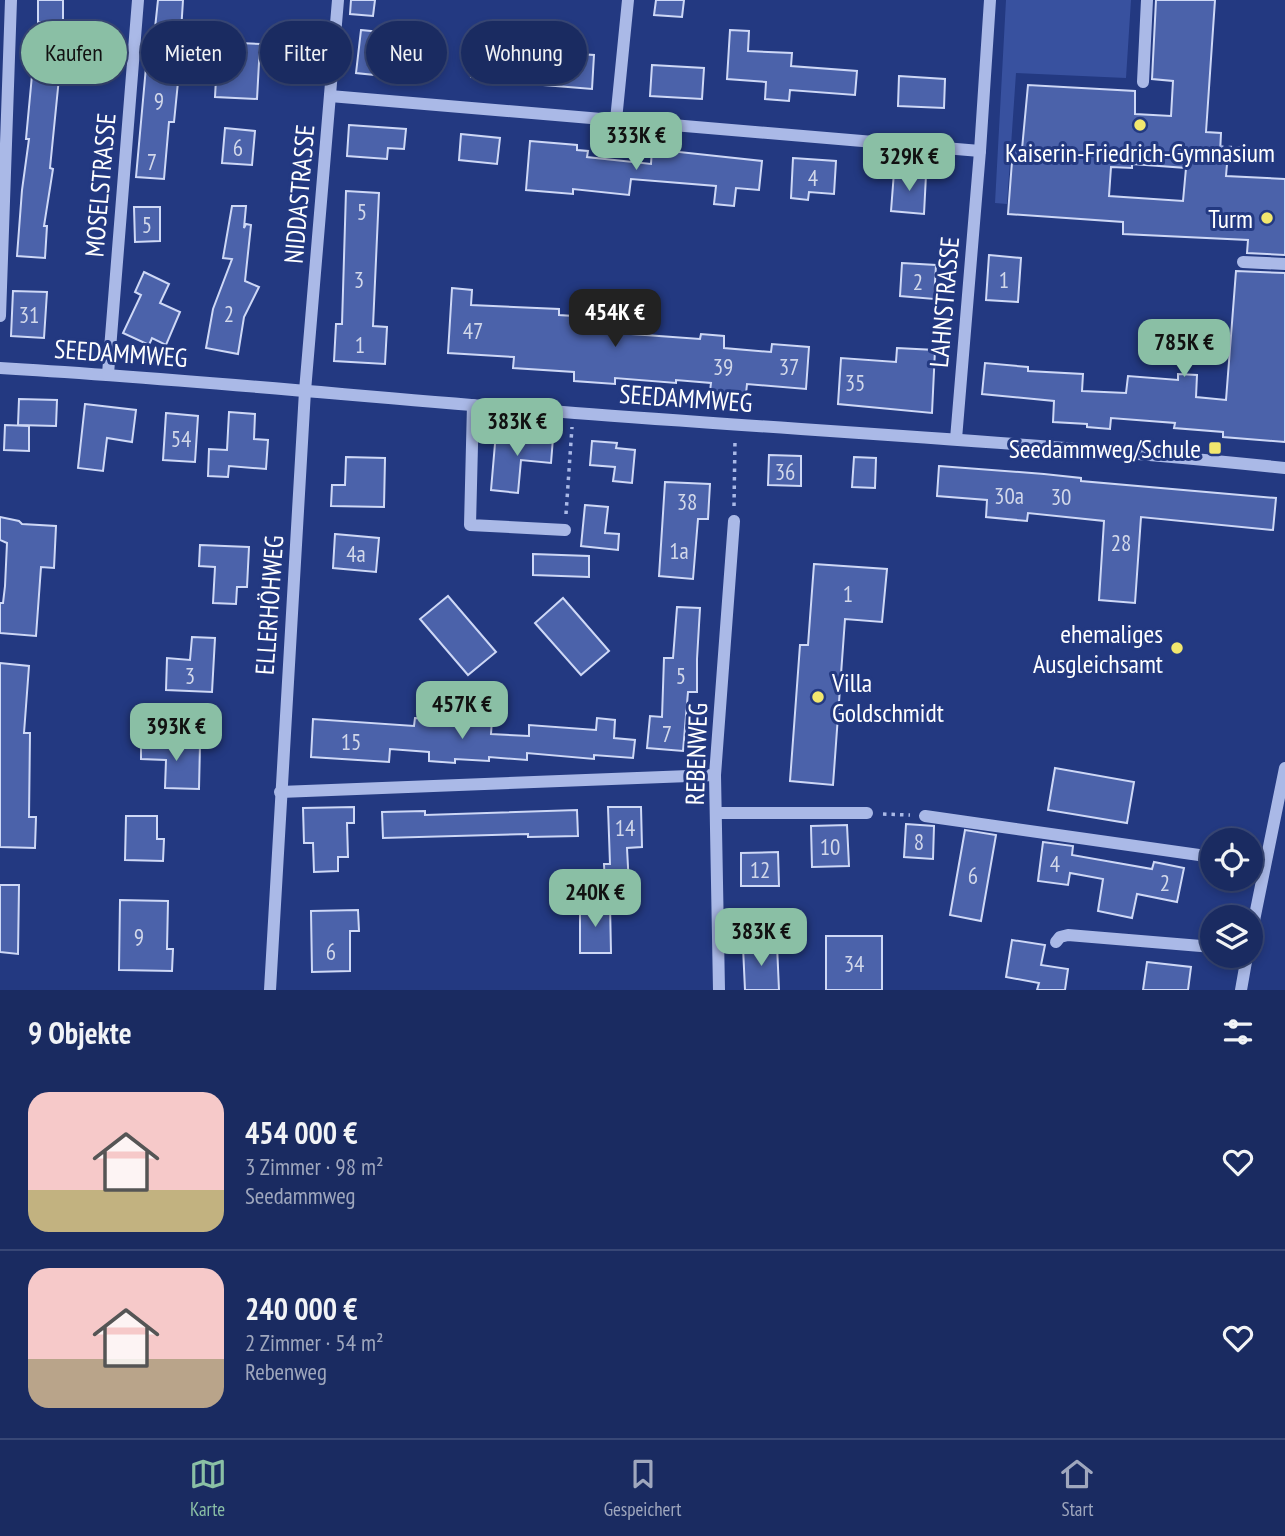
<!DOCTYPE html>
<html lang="de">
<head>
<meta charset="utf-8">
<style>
  body { margin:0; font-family:"PT Sans Narrow",sans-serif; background:#27376a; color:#f1f3f6; height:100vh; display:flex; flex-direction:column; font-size:26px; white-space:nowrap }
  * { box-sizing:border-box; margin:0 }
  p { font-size:23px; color:#9fa7bd }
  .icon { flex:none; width:38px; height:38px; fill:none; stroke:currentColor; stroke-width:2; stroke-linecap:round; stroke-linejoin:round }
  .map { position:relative; height:990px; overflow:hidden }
  .details { display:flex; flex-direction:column; background:#1a2b61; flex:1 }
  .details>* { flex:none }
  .hud { position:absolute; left:21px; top:21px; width:700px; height:63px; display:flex; gap:14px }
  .buttons { position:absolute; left:1200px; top:828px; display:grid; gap:14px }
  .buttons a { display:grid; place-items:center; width:63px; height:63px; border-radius:50%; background:#1a2b61; box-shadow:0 4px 10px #0003,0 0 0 2px #384776; font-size:35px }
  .price { position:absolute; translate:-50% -60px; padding:0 16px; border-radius:14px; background:#8abfa5; color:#111; font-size:23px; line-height:46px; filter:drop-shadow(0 2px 4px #0008) }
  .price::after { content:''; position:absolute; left:50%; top:42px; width:21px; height:16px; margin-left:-10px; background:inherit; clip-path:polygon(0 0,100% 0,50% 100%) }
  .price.current { background:#222; color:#fff }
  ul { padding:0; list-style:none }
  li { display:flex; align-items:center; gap:21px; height:175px; padding:0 28px }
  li+li { border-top:2px solid #384776 }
  li span { display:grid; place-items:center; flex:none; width:196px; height:140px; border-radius:21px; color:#555 }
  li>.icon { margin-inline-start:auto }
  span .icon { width:84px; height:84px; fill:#fffc; stroke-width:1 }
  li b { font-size:30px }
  h2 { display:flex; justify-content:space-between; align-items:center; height:84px; padding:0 28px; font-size:30px }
  .chip { padding:0 24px; border-radius:32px; background:#1a2b61; box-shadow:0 4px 10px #0003,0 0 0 2px #384776; font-size:24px; line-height:63px }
  .chip.current { background:#8abfa5; color:#111 }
  .tab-bar { display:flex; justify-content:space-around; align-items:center; height:98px; border-top:2px solid #384776; background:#1a2b61; font-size:19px; color:#9fa7bd }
  .tab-bar a { display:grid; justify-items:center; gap:4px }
  .tab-bar .current { color:#8abfa5 }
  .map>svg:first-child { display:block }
</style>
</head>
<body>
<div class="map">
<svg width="1285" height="990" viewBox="0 0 1285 990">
  <rect width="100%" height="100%" fill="#233981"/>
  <!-- green -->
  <path fill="#38519f" d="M1006 0H1131L1126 78 1016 73 1007 204 995 203Z"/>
  <!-- building -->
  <g fill="#4b62aa" stroke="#ced8f6" stroke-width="2" fill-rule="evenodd">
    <rect x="38" y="0" width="25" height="22"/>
    <path d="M158 0H183L181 32H183L174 122H169L164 179 136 177 147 56H152Z"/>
    <path d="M351 0H375L373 16 350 14Z"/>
    <path d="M656 0H684L682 17 654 15Z"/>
    <path d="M1156 0H1215L1206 132 1221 133 1220 154 1227 164 1226 176 1285 179V255L1247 253 1248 240 1123 234V222L1008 214 1013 148 1022 149 1028 85 1135 91V114L1171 116 1173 81 1152 79ZM1132 164 1186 168 1183 201 1109 196 1111 167 1132 168Z"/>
    <path d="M361 30 401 34 398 60 415 62 413 79 356 73Z"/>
    <path d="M730 30 749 31 748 51 792 53 791 66 857 71 855 95 790 90 789 101 765 99 766 82 727 79Z"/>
    <path d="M473 31 503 32 501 78 471 77Z"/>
    <path d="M218 42 260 44 257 99 215 97Z"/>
    <path d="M546 52 594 55 592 89 544 85Z"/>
    <path d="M652 65 704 68 702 99 650 96Z"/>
    <path d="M32 75 59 78 50 168 53 169 44 226H47L45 258 17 256 22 190 29 139H26Z"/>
    <path d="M899 76 945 79 944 108 898 106Z"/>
    <path d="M349 125 406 129 404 149 388 148 387 159 347 156Z"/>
    <path d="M225 128 255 131 252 165 222 163Z"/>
    <path d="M461 134 500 138 497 164 459 160Z"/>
    <path d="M530 141 577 145V150L588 151 587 157 651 164 652 149 762 161 759 190 736 188 734 206 714 204 716 186 631 179 629 195 573 189V194L526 190Z"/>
    <path d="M793 158 836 161 834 194 809 192 808 200 791 198Z"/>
    <path d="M894 172 926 175 924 214 891 211Z"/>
    <path d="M346 191 379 193 373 326 387 327 385 364 334 361 336 324H342Z"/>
    <path d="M232 206H246L244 228 246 224 251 225 245 281 259 287 244 317 238 354 206 348 213 309 232 259 223 258Z"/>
    <path d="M134 207H160V241L135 242Z"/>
    <path d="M989 255 1021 258 1018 302 986 300Z"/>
    <path d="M902 263 936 265 934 299 900 296Z"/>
    <path d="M1236 271 1285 273V442L1223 437V432L1174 428 1175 423 1111 418 1110 429 1087 427V424L1053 422 1054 401 982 394 985 363 1028 367V371L1083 374 1082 391 1126 393 1128 376 1178 380V374L1197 375 1196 397 1226 400Z"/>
    <path d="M144 272 169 284 160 303 180 312 166 345 152 338 149 345 123 333 141 295 135 292Z"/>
    <path d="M452 288 472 290 471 305 559 309V315L619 319 618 333 700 339 701 334 724 336V348L771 352 772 344 809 347 806 389 747 384 746 394 710 391 711 383 676 380V383L615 378V384L574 381V372L513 368 514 357 448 353Z"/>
    <path d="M13 291 47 292 44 338 11 336Z"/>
    <path d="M897 348 935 350 932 413 838 404 841 358 896 362Z"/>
    <path d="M19 399 57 400 56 426 18 425Z"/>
    <path d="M85 404 136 410 132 442 107 438 103 471 78 468Z"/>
    <path d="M229 412 255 414 254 439 268 440 266 469 229 466 228 477 208 476 209 449 227 450Z"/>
    <path d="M166 413 198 416 195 462 163 460Z"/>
    <path d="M5 425 29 426V451L4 450Z"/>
    <path d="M496 432 553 438 551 463 521 460 518 493 491 490Z"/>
    <path d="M592 441 617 443 616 448 635 450 632 483 613 481 615 467 590 465Z"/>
    <path d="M769 455 801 456V486L768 485Z"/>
    <path d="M346 457 385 458 384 507 331 506 332 485H345Z"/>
    <path d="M854 457 876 458 875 488 852 487Z"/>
    <path d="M939 466 1044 474 1081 478V481L1276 498 1273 530 1141 517 1135 603 1099 600 1104 521 1028 513 1027 521 986 517 987 500 937 496Z"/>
    <path d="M665 482 710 484 708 519H698L693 579 659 576Z"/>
    <path d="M585 505 608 507 605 533 619 534 618 550 581 546Z"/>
    <path d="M0 517 19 521 22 524 56 526 54 568 41 567 36 636 0 633V603H3L5 586 7 543 0 540Z"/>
    <path d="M335 534 379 538 376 572 333 568Z"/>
    <path d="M200 545 249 547 247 587H237L236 604 213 603 215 567 199 566Z"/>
    <path d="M533 554 589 556V577L533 575Z"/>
    <path d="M814 564 887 569 882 622 845 619 833 785 790 781 800 645H808Z"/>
    <path d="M448 596 496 652 468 675 420 619Z"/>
    <path d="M563 598 609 651 581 675 535 623Z"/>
    <path d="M677 607 700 608 697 659V692H688L683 751 647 748 650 716 662 717 664 658H673Z"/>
    <path d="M192 637 215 638 212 692 166 690 167 658 190 660Z"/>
    <path d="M0 663 29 666 24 733H30L29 817H36L35 848 0 847Z"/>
    <path d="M415 718 472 722V719L492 720 491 734 529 736V725L596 730 597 718 615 720 614 738 635 740 633 758 594 755V759L527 753V760L489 757V761L455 759V763L429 761V752L390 749 389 762 311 757 313 719 414 726Z"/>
    <path d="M141 742 200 744 199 789 165 788 166 760 141 759Z"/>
    <path d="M1055 768 1134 782 1127 823 1048 810Z"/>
    <path d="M354 807V823H347L348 857H338V871L314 872 313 843H304L303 808Z"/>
    <path d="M608 807H641L642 847 627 848 629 886 605 887 604 864H610Z"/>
    <path d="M577 810 578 836 528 837V834L383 838 382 812 425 811V815Z"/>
    <path d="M126 816H157V839H164L163 861 125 860Z"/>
    <path d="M906 824 934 826 933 859 904 857Z"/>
    <path d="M847 825 849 866 812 867 811 826Z"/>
    <path d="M965 830 996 835 981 921 950 915Z"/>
    <path d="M1043 842 1073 846 1072 855 1152 869 1154 862 1184 868 1177 902 1137 894 1132 918 1098 911 1103 879 1070 873 1068 885 1038 881Z"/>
    <path d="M778 852 779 886H741V853Z"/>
    <path d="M0 885H19L18 954 0 952Z"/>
    <path d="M120 900 168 901 167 949H173L172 971 119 970Z"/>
    <path d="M580 904H610L611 953H580Z"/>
    <path d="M358 910 359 931H350V971L312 972 311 911Z"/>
    <rect x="826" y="936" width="56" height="54"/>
    <path d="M1012 940 1045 945 1041 965 1068 969 1065 990H1037L1039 983 1006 977Z"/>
    <path d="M777 945 779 990H745L743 947Z"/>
    <path d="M1147 962 1191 967 1188 990H1143Z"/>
  </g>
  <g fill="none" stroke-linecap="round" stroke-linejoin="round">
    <!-- path -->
    <g stroke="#aab9e7" stroke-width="3.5" stroke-dasharray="3.5 5" stroke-linecap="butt">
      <path d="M1220 147 1242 148"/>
      <path d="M734 506 735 440"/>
      <path d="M566 514 572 427"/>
      <path d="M883 814 910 815"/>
    </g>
    <!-- minor -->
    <g stroke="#aab9e7" stroke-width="12">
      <path d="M1143 82 1147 0"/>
      <path d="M330 96 980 151"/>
      <path d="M616 120 628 0"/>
      <path d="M1243 262 1285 264"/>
      <path d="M0 316 11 0"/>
      <path d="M0 368C192 379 383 399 575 413 811 431 1049 443 1285 468"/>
      <path d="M108 374 138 0"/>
      <path d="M473 405 470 525 565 530"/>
      <path d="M956 439 980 151 990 0"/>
      <path d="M280 792 715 775"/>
      <path d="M716 813H867"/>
      <path d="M925 816 1213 857"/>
      <path d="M1251 935 1285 768"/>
      <path d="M1056 942 1060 937 1068 935 1213 947"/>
      <path d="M270 990 305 391 338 0"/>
      <path d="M719 990 715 775 734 521"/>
      <path d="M1241 990 1247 956"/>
    </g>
  </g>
  <!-- markers -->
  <g fill="#f2e76e" stroke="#233981" stroke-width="2.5">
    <circle cx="1140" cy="125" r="7"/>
    <circle cx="1267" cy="218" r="7"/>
    <rect x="1208" y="441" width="14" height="14" rx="3.5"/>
    <circle cx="1177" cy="648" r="7"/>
    <circle cx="818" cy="697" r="7"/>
  </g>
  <g text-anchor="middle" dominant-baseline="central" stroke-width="6" stroke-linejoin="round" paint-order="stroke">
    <!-- number labels -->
    <g font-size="23" fill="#d2d8ea">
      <text x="159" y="100">9</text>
      <text x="238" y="147">6</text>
      <text x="152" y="161">7</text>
      <text x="813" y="177">4</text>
      <text x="362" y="211">5</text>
      <text x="147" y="224">5</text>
      <text x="359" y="279">3</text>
      <text x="1004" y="279">1</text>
      <text x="918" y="281">2</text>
      <text x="229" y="313">2</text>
      <text x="29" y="314">31</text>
      <text x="473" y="330">47</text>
      <text x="360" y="344">1</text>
      <text x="723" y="366">39</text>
      <text x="789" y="366">37</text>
      <text x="855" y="382">35</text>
      <text x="181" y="438">54</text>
      <text x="785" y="471">36</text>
      <text x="1009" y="495">30a</text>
      <text x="1061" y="496">30</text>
      <text x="687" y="501">38</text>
      <text x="1121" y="542">28</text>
      <text x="679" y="550">1a</text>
      <text x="356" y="553">4a</text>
      <text x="848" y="593">1</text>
      <text x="190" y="675">3</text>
      <text x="681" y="675">5</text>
      <text x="667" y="733">7</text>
      <text x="351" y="741">15</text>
      <text x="625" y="827">14</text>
      <text x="919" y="841">8</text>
      <text x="830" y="846">10</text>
      <text x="1055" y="863">4</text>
      <text x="760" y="869">12</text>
      <text x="973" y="875">6</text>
      <text x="1165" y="882">2</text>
      <text x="139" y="936">9</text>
      <text x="331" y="951">6</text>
      <text x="854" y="963">34</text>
    </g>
    <!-- poi labels -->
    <g font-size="26" fill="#fff" stroke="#233981" text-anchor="end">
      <text x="1140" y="152" text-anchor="middle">Kaiserin-Friedrich-Gymnasium</text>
      <text x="1253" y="218">Turm</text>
      <text x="1201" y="448">Seedammweg/Schule</text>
      <text x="1163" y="633">ehemaliges<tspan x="1163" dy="30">Ausgleichsamt</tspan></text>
      <text x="832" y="682" text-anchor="start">Villa<tspan x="832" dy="30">Goldschmidt</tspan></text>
    </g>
    <!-- street labels -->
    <g font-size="26" fill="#fff" stroke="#233981">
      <text transform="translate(100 185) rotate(-85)">MOSELSTRASSE</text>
      <text transform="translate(299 194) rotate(-85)">NIDDASTRASSE</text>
      <text transform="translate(944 302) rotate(-85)">LAHNSTRASSE</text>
      <text transform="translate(121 353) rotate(4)">SEEDAMMWEG</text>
      <text transform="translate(686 398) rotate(4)">SEEDAMMWEG</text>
      <text transform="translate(269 605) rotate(-86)">ELLERHÖHWEG</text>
      <text transform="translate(696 754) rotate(-88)">REBENWEG</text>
    </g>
  </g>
</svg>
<div class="buttons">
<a><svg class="icon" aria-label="locate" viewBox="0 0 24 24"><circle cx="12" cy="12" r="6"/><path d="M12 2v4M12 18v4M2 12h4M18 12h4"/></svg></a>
<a><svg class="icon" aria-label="layers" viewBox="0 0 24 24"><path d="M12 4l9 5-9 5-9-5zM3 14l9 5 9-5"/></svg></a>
</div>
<b class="price" style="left:636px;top:172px">333K €</b>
<b class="price" style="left:909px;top:193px">329K €</b>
<b class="price current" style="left:615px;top:349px">454K €</b>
<b class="price" style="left:1184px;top:379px">785K €</b>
<b class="price" style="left:517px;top:458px">383K €</b>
<b class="price" style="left:462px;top:741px">457K €</b>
<b class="price" style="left:176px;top:763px">393K €</b>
<b class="price" style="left:595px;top:929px">240K €</b>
<b class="price" style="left:761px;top:968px">383K €</b>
<div class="hud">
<a class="chip current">Kaufen</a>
<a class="chip">Mieten</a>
<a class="chip">Filter</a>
<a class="chip">Neu</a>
<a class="chip">Wohnung</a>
</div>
</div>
<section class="details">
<h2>9 Objekte<svg class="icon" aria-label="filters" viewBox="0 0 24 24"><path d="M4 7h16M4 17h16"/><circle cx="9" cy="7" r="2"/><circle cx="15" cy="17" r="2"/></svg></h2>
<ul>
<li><span style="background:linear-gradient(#f6c9c9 70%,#c2b280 0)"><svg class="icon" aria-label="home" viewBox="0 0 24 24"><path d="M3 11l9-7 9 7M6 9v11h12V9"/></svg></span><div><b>454 000 €</b><p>3 Zimmer · 98 m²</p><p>Seedammweg</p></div><svg class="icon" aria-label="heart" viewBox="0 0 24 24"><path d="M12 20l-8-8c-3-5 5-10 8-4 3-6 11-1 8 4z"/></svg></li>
<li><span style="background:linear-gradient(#f6c9c9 65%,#b9a48a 0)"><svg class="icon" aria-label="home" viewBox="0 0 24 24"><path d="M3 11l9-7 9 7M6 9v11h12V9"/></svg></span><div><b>240 000 €</b><p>2 Zimmer · 54 m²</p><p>Rebenweg</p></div><svg class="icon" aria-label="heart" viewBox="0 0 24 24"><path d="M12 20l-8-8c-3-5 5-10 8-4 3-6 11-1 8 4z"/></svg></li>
</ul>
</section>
<nav class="tab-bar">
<a class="current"><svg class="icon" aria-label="map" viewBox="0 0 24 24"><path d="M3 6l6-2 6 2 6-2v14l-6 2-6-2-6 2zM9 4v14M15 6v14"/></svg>Karte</a>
<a><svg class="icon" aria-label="saved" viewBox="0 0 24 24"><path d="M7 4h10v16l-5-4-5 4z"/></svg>Gespeichert</a>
<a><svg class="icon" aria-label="home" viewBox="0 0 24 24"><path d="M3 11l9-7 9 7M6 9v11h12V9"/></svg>Start</a>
</nav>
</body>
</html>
